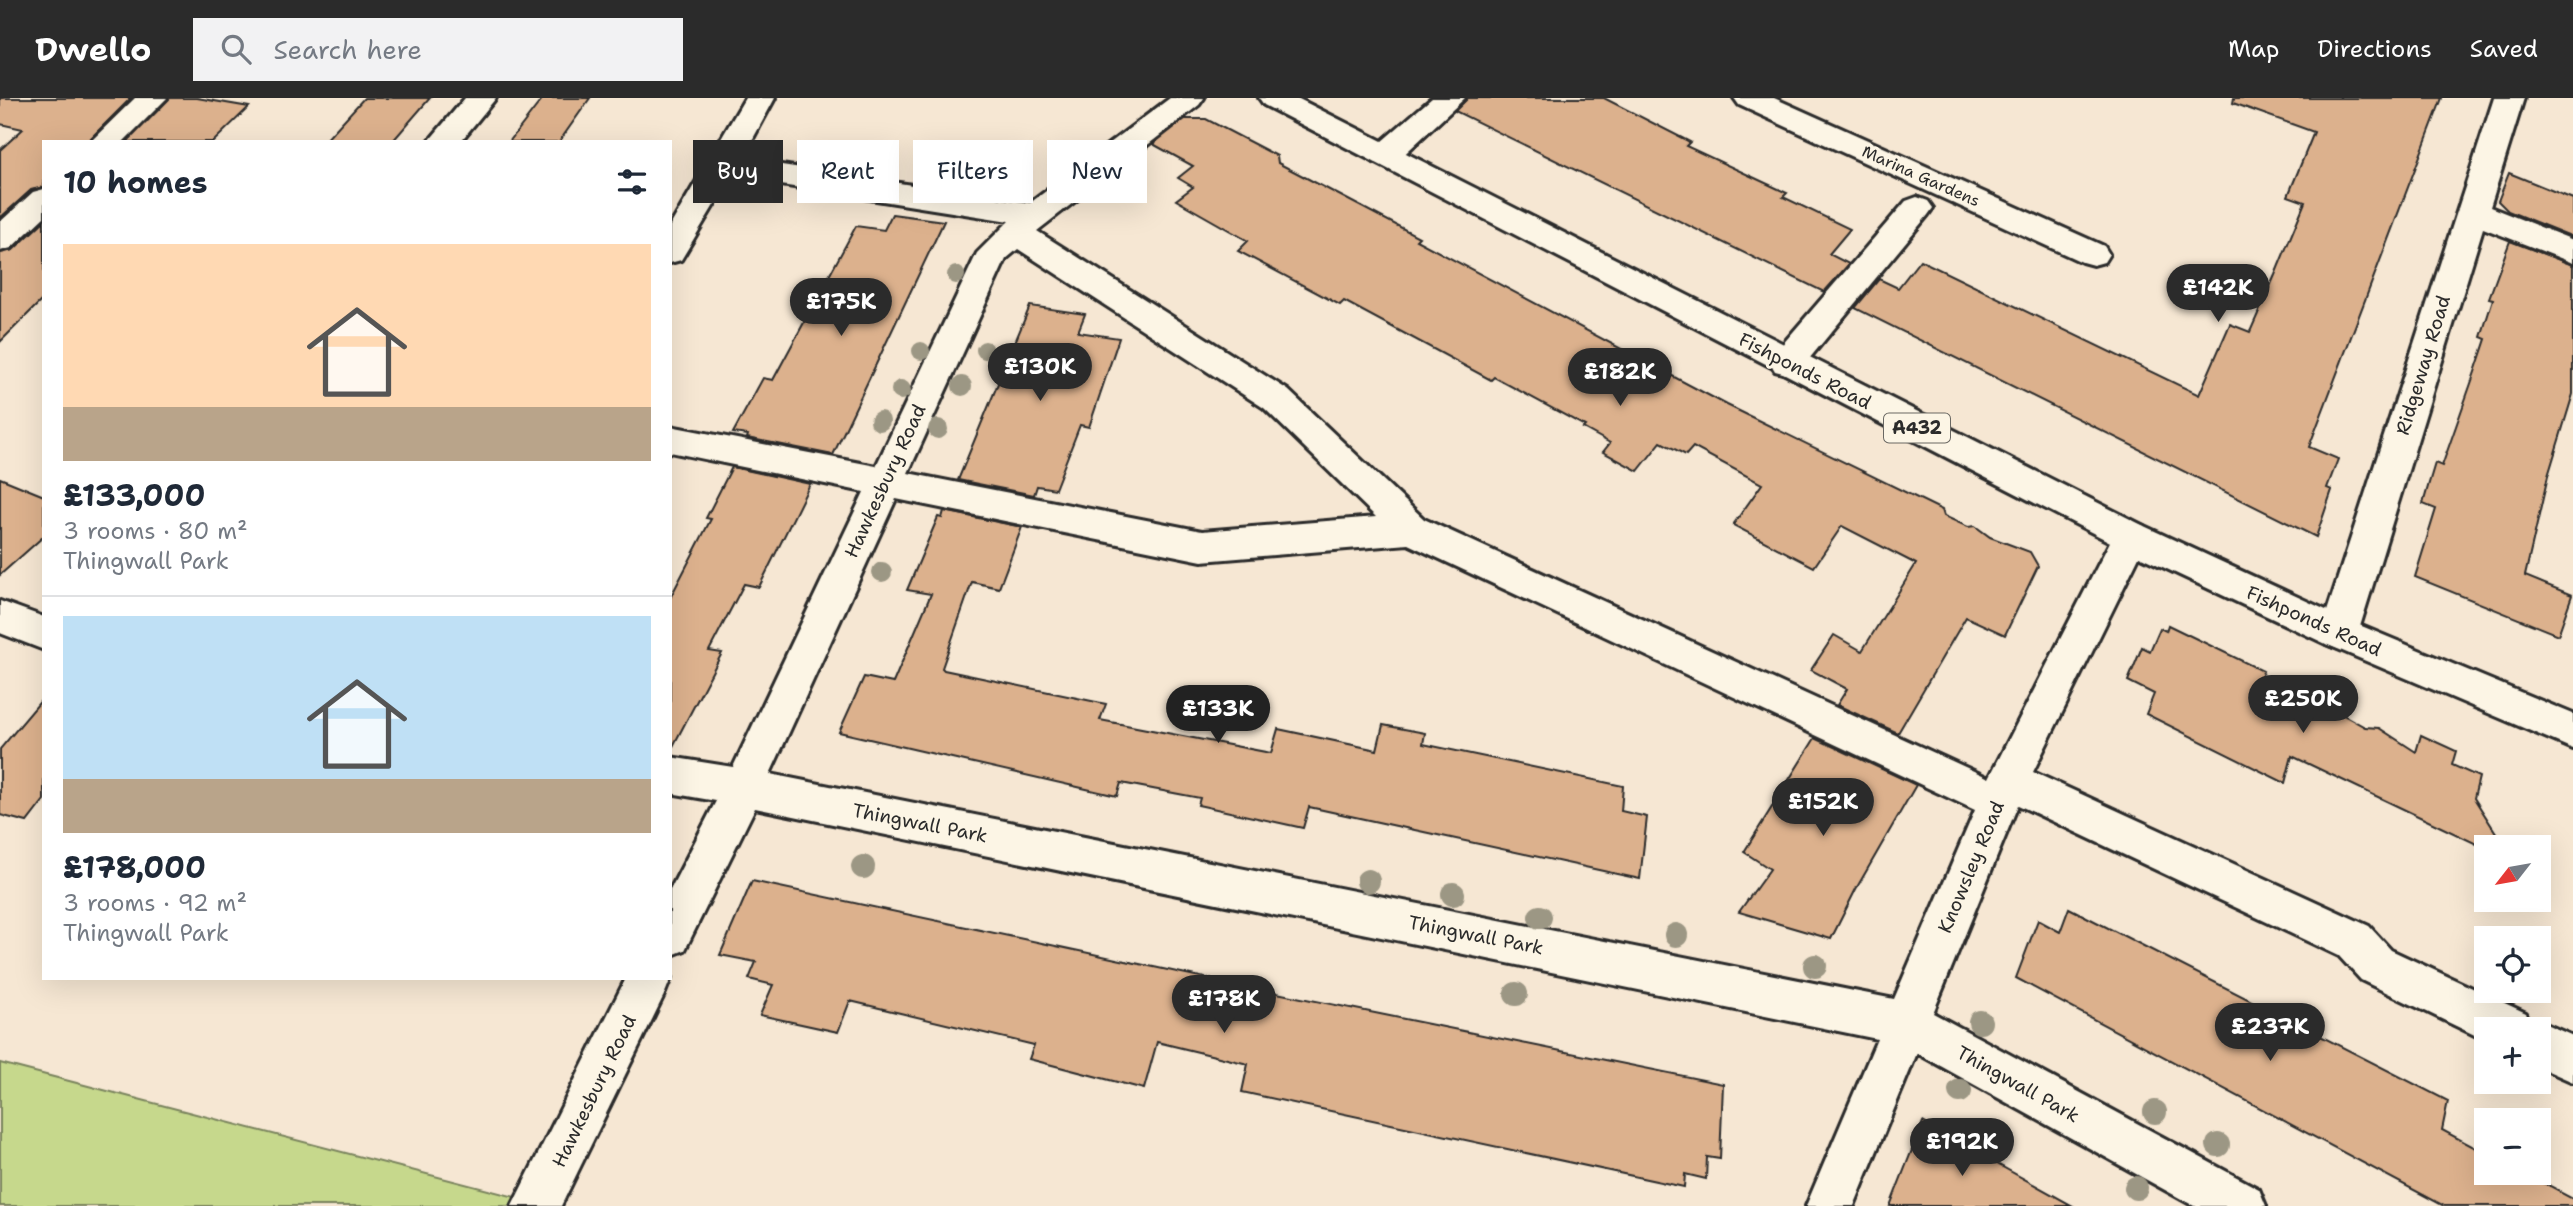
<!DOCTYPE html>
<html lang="en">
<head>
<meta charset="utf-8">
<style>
  body { margin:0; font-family:"Shantell Sans",sans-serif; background:#f2f2f3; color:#1f2937; height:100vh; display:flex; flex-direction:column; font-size:26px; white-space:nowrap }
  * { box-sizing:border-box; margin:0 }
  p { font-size:23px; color:#747a83 }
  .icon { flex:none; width:38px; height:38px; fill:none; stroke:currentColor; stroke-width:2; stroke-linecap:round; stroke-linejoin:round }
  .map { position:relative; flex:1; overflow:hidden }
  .drawer { position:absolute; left:42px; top:42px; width:630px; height:840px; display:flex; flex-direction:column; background:#fff; border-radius:0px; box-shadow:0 7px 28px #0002 }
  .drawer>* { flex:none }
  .banner { position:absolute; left:693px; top:42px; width:665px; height:63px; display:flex; gap:14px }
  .needle { width:46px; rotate:239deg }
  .fabs { position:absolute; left:2474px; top:737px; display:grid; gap:14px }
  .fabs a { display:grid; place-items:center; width:77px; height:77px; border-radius:0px; background:#fff; box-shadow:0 7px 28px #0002; font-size:35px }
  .price { position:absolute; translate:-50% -60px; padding:0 16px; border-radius:24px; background:#2b2b2b; color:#fff; font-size:23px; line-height:46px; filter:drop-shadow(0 2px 4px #0008) }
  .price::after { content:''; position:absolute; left:50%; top:42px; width:21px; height:16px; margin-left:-10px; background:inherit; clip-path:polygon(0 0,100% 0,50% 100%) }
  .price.current { background:#222; color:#fff }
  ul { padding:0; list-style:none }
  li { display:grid; align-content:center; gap:14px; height:371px; padding:0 21px }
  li+li { border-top:2px solid #e0e1e3 }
  li span { display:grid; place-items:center; height:217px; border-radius:0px; color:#555 }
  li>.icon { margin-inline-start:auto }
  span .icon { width:126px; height:126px; fill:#fffc; stroke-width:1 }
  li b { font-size:30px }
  h2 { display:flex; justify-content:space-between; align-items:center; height:84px; padding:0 21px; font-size:30px }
  .chip { padding:0 24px; border-radius:0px; background:#fff; box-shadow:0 7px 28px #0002; font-size:24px; line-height:63px }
  .chip.current { background:#2b2b2b; color:#fff }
  header { display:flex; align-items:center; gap:42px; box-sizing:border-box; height:98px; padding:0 35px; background:#2b2b2b; color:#fff }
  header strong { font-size:33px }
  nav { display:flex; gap:38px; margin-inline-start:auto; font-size:24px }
  .search { width:490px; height:63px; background:#f2f2f3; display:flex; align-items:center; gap:18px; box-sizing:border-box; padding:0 24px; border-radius:0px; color:#747a83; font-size:26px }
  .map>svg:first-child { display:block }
</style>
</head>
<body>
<header>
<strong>Dwello</strong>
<div class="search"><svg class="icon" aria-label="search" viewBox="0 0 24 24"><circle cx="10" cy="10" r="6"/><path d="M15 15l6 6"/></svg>Search here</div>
<nav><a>Map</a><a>Directions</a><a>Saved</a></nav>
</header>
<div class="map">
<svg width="2573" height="1108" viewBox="0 0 2573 1108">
  <rect width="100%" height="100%" fill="#f6e7d3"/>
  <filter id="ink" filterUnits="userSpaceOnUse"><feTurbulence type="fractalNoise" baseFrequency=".0143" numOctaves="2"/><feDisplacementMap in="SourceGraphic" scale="14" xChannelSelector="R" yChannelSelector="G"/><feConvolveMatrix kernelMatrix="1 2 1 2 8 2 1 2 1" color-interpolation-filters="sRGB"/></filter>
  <g filter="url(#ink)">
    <!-- green -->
    <path fill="#c6d88c" stroke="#78825c" stroke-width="2" d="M0 965 538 1105 549 1108H0Z"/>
    <!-- building -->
    <g fill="#dcb18d" stroke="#2b2b2b" stroke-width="2">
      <path d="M0 0H131L87 44H44V89L31 92 0 120V52L23 31 0 26Z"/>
      <path d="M170 0H197L249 9 213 44H127Z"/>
      <path d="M364 0H430L392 44H324Z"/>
      <path d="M543 0H590L559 44H509Z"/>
      <path d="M1468 0H1604L1690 44 1686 48 1787 95 1783 99 1850 131 1829 156 1849 166 1824 194 1455 13Z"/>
      <path d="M2234 0H2442L2309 349 2338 361 2327 390 2332 392 2316 439 1855 210 1879 181 1898 190 1920 162 2199 297 2230 226 2250 234 2275 177 2305 104 2288 98 2314 34 2233 5Z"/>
      <path d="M1185 21H1206L1277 58 1278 65 1419 139 1416 142 1727 307 1942 412 1944 418 1968 429 1975 428 1990 439 2030 454 2038 468 2005 537 1966 519 1898 635 1837 607 1847 591 1811 572 1834 537 1862 553 1916 466 1842 428 1814 469 1733 427 1762 386 1693 349 1686 357 1661 344 1638 373 1603 354 1610 345 1583 330 1585 328 1494 279 1491 282 1344 203 1340 207 1238 153 1248 143 1176 102 1193 89 1178 80 1193 68 1153 46Z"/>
      <path d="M2509 75 2573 101V139L2508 113 2498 103Z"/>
      <path d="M892 116 944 123 833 357 747 340 748 337 733 335 763 280 773 282 856 128 884 132Z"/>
      <path d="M44 123V200L0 244V155L13 152Z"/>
      <path d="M2510 143 2573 167V296L2548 378 2525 478 2572 497 2558 537 2415 479 2436 411 2423 406 2429 385 2435 365 2442 368 2475 274 2486 241 2481 239 2493 201 2489 200Z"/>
      <path d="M1030 208 1085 216 1078 234 1119 240 1089 329 1080 327 1055 391 1037 388 1034 397 958 382Z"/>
      <path d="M732 369 810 386 759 489 744 486 709 553 722 555 670 654V500L711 421 706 420Z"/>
      <path d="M0 380 44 398V438L0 477Z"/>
      <path d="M944 413 1022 429 999 490 972 484 942 570 944 572 1106 606 1100 622 1271 655 1278 631 1377 652 1383 627 1425 635 1423 646 1623 688 1621 713 1647 719 1640 781 1309 709 1303 730 1198 707 1200 700 1121 685 1117 698 839 634 864 579 893 585 931 496 907 492 938 419 942 420Z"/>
      <path d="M2168 527 2263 573 2261 580 2266 582 2255 612 2315 601 2365 629 2379 630 2416 654 2421 637 2456 653 2452 667 2479 679 2474 700 2505 749 2487 751 2292 658 2285 685 2146 616 2154 596 2128 583 2142 549 2150 553 2160 530 2166 533Z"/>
      <path d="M44 599V702L27 724 0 717V651Z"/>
      <path d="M1815 640 1916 687 1856 791 1831 841 1739 814 1770 771 1744 754Z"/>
      <path d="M752 783 1233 886 1723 986 1720 1061 1707 1059 1706 1081 1685 1076 1684 1089 1242 994 1248 966 1157 944 1144 991 1029 961 1034 947 850 903 838 934 760 917 773 887 749 881 756 864 720 857Z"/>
      <path d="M2069 810 2448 1003 2442 1032 2487 1056V1074H2522L2573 1101V1108H2444L2016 880 2038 822 2060 834Z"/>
      <path d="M1923 1024 1970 1051 2073 1108H1890Z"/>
    </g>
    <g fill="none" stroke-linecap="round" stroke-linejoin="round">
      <!-- minor casing -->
      <g stroke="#2b2b2b" stroke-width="6">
        <g id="minor">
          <path d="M135 0H167L123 44H90Z"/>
          <path d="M465 0H496L460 44H428Z"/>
          <path d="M745 0H775L742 61 1030 105 1170 0H1204L1199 7 1037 133 1288 292 1424 421 1989 680 2118 428 2131 423 2144 428 2149 438 2033 674 2369 828 2391 852 2526 915 2530 926 2539 923 2573 938V984L2539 969V931H2487V943L2361 882 2339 858 2018 707 1933 915 2259 1091 2266 1108H2194L1917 955 1854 1108H1806L1877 941 755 710 685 852 670 858V792L716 703 670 695V659L733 669 864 394 670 354V328L876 368 977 155 1009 123 731 79 681 162 670 165V128ZM1018 151 1264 310 1376 419 1202 433 908 375 1006 161ZM896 401 1202 463 1408 446 1975 712 1894 901 770 676Z"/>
          <path d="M1432 0H1465L1396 64 1385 67 1374 64 1370 57 1374 50Z"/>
          <path d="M1734 0H1774L2104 148 2109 156 2104 164 2093 167 2082 164 1739 7Z"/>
          <path d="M2494 0H2524L2490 109 2573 142V165L2483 130 2358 535 2352 546 2339 551 2326 546 2320 535Z"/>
          <path d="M44 91V119L11 150 0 153V124L33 94Z"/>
          <path d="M1917 99 1928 103 1933 110 1928 117 1799 273 1787 276 1775 273 1770 264 1775 255 1906 103Z"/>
          <path d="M0 503 44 519V552L0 535Z"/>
          <path d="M670 878 671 880 665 895 561 1108H512L626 880Z"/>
        </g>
      </g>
      <!-- major casing -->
      <g stroke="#2b2b2b" stroke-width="6">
        <path id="major" d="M1259 0H1297L2144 428 2352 524 2573 616V651L2326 546 2118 448 1264 7Z"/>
      </g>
      <!-- minor -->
      <use href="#minor" fill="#fcf5e5" fill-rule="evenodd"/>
      <!-- major -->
      <use href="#major" fill="#fcf5e5" fill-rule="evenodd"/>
    </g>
    <!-- trees -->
    <g fill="#9c9784">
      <circle cx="956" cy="177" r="9"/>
      <circle cx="985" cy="252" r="9"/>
      <circle cx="921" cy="253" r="9"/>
      <circle cx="962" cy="288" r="10"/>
      <circle cx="901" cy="292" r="10"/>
      <circle cx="880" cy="323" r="10"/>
      <circle cx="938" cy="331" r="10"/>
      <circle cx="882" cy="474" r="10"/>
      <circle cx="863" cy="769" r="12"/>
      <circle cx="1368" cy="783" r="12"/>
      <circle cx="1453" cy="796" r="12"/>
      <circle cx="1540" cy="819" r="12"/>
      <circle cx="1676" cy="837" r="12"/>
      <circle cx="1815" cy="868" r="12"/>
      <circle cx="1516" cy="896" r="12"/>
      <circle cx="1980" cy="924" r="12"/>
      <circle cx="1960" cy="993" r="12"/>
      <circle cx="2155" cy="1014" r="12"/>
      <circle cx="2218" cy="1047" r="12"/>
      <circle cx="2136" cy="1090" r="12"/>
    </g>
  </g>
  <g text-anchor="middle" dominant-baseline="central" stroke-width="6" stroke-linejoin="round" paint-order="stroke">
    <!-- far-street labels -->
    <g font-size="16" fill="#2b2b2b" stroke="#fcf5e5">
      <text transform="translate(1921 78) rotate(24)">Marina Gardens</text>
    </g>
    <!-- shield labels -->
    <rect fill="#fcf5e5" stroke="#6a6863" stroke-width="2" x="1884" y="315.5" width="66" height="29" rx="5"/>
    <g font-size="18" font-weight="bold" fill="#2b2b2b">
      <text x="1917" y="330">A432</text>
    </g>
    <!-- street labels -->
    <g font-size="19" fill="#2b2b2b" stroke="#fcf5e5">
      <text transform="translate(2423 267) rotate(-73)">Ridgeway Road</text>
      <text transform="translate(1805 273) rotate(27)">Fishponds Road</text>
      <text transform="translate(885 383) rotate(-65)">Hawkesbury Road</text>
      <text transform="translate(2314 523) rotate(24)">Fishponds Road</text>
      <text transform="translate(920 725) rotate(11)">Thingwall Park</text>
      <text transform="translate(1971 769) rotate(-67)">Knowsley Road</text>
      <text transform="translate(1476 837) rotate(11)">Thingwall Park</text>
      <text transform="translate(2018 986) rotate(29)">Thingwall Park</text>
      <text transform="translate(594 993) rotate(-64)">Hawkesbury Road</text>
    </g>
  </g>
</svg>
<div class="fabs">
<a><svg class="needle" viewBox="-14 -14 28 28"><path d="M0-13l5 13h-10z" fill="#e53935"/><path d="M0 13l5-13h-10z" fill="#747a83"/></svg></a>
<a><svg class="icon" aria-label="locate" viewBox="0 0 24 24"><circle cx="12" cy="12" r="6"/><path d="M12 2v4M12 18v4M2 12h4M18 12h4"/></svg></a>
<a>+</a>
<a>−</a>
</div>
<b class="price" style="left:2218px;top:226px">£142K</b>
<b class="price" style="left:841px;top:240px">£175K</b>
<b class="price" style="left:1040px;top:305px">£130K</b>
<b class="price" style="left:1620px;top:310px">£182K</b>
<b class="price" style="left:2303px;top:637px">£250K</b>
<b class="price current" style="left:1218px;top:647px">£133K</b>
<b class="price" style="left:1823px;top:740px">£152K</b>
<b class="price" style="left:1224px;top:937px">£178K</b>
<b class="price" style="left:2270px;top:965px">£237K</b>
<b class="price" style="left:1962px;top:1080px">£192K</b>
<div class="banner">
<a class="chip current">Buy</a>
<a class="chip">Rent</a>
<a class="chip">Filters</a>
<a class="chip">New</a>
</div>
<section class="drawer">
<h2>10 homes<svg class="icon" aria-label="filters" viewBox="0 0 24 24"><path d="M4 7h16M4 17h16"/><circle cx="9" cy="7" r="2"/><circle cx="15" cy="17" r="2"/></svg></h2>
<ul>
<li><span style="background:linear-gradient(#ffd9b3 75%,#b9a48a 0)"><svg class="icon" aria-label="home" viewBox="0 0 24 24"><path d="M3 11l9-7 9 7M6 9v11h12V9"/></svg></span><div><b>£133,000</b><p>3 rooms · 80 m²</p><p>Thingwall Park</p></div></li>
<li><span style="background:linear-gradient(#bfe0f5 75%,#b9a48a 0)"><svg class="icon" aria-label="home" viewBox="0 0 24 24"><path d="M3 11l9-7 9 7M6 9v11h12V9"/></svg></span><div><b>£178,000</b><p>3 rooms · 92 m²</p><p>Thingwall Park</p></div></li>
</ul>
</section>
</div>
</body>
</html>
